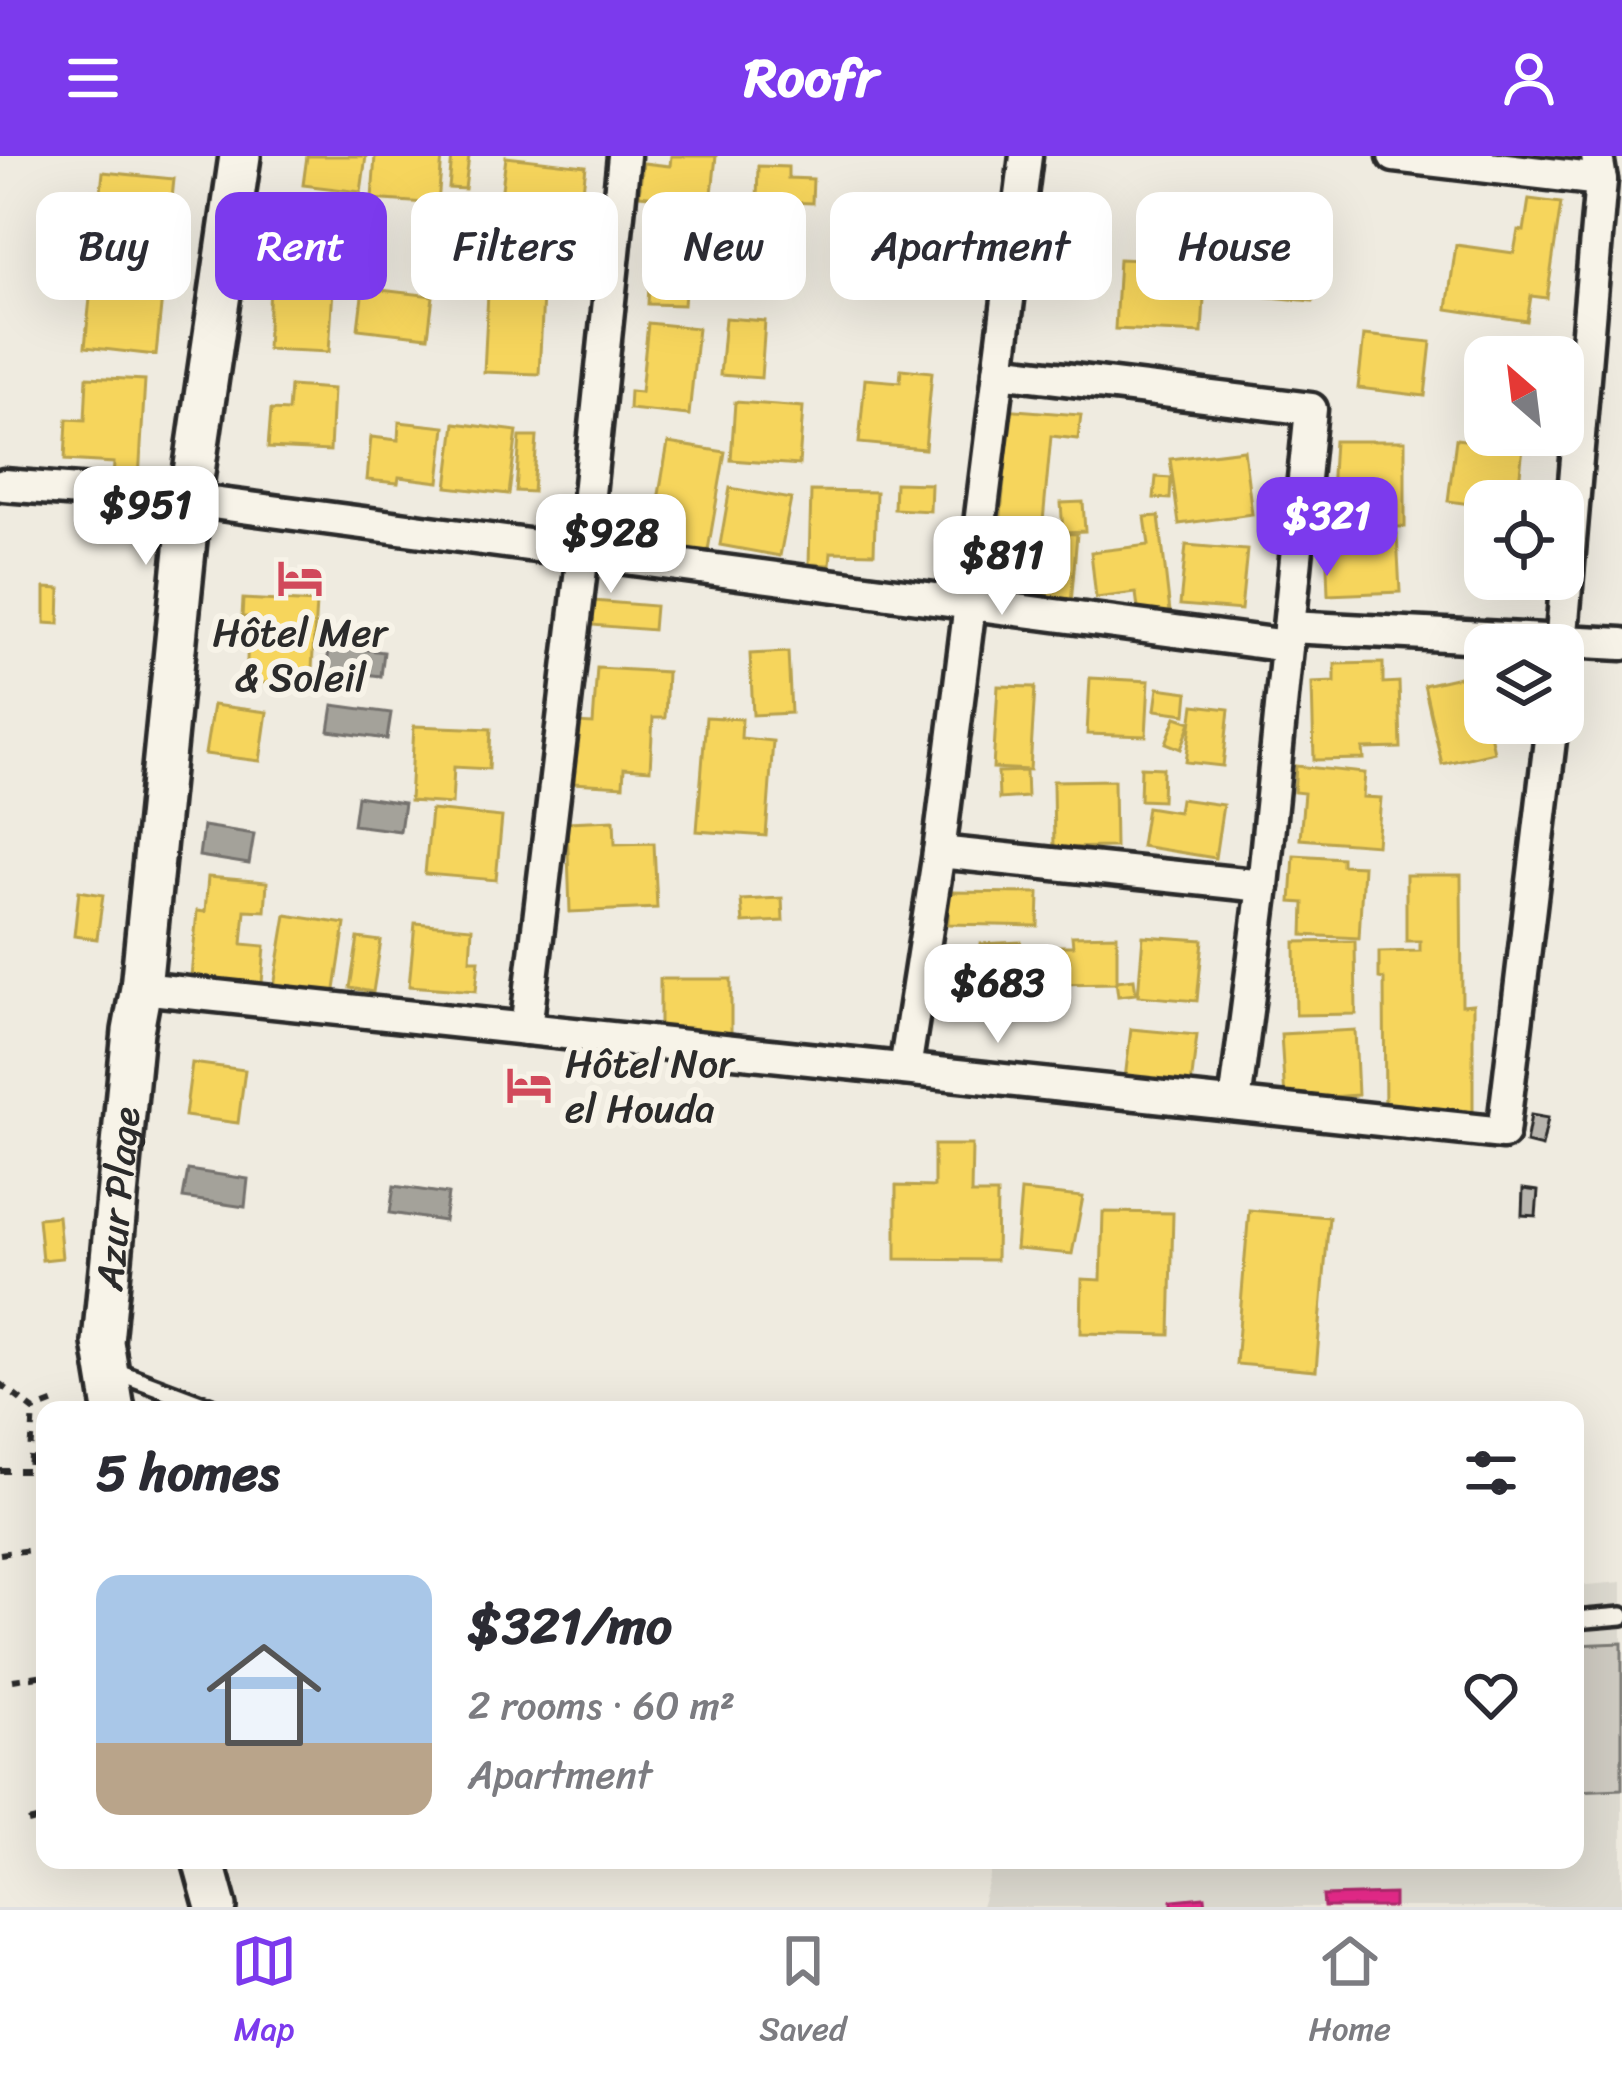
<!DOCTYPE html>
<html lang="en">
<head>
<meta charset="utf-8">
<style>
  body { margin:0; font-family:Sriracha,sans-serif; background:#f2f2f3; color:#2b2b33; height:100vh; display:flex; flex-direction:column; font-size:45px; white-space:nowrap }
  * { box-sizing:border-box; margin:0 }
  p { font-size:39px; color:#7c7c81 }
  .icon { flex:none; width:66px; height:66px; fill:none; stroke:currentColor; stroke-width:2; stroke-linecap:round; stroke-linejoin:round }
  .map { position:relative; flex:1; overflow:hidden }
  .drawer { position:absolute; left:36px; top:1245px; width:1548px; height:468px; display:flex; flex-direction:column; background:#fff; border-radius:24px; box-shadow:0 12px 48px #0002 }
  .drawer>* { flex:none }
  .top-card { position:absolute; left:36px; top:36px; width:1551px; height:108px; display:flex; gap:24px }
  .needle { width:78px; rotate:332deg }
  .fabs { position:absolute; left:1464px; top:180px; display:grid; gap:24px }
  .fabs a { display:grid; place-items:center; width:120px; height:120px; border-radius:24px; background:#fff; box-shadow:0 12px 48px #0002; font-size:60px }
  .price { position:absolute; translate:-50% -102px; padding:0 27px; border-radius:24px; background:#fff; color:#222; font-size:39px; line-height:78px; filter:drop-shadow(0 3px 6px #0008) }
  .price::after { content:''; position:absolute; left:50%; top:72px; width:36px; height:27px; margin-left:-18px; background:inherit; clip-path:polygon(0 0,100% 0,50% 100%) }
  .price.current { background:#7c3aed; color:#fff }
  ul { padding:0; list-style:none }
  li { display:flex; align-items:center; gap:36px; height:300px; padding:0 60px }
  li span { display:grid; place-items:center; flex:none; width:336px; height:240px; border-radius:24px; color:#555 }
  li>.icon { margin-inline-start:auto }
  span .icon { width:144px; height:144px; fill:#fffc; stroke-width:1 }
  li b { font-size:51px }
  h2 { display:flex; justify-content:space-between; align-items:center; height:144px; padding:0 60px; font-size:51px }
  .chip { padding:0 42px; border-radius:24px; background:#fff; box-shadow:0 12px 48px #0002; font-size:42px; line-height:108px }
  .chip.current { background:#7c3aed; color:#fff }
  header { display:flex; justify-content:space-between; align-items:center; height:156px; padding:0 60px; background:#7c3aed; color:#fff; font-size:54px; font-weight:700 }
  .menu { display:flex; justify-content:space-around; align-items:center; height:168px; border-top:3px solid #e1e1e2; background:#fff; font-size:33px; color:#7c7c81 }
  .menu a { display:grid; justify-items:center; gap:6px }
  .menu .current { color:#7c3aed }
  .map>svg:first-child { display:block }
</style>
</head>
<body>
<header><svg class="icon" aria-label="menu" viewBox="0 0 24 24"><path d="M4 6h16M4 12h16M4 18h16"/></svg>Roofr<svg class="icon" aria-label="person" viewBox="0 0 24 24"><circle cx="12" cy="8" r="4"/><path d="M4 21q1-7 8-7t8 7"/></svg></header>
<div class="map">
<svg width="1622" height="1751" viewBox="0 0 1622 1751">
  <rect width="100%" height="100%" fill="#efebe0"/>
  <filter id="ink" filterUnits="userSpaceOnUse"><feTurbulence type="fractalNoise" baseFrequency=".00833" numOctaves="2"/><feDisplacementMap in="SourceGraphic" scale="24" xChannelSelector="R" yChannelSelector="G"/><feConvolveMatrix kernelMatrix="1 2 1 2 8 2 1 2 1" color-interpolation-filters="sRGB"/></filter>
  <g filter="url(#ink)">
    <!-- built -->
    <path fill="#dedbd1" d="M1622 1426V1751H981L995 1704H1575V1430Z"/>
    <!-- green -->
    <path fill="#cfcbc2" stroke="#7d7b76" stroke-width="3" d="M1622 1487V1633L1575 1635V1489Z"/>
    <!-- water -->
    <g fill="#a4a29a" stroke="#74726e" stroke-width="3">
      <path d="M330 489 384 496 381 520 326 513Z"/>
      <path d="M333 549 391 557 387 583 329 575Z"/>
      <path d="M357 640 404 647 400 675 353 669Z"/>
      <path d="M203 670 254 678 249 708 199 700Z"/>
      <path d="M188 1014 248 1023 245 1051 183 1042Z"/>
      <path d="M394 1030 448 1038 444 1065 390 1057Z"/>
    </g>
    <!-- homes -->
    <g fill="#f6d55c" stroke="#b9a24d" stroke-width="3">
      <path d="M307 0H366L361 36 303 29Z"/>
      <path d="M375 0H442L438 48 372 43Z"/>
      <path d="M452 0H469L465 33 449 32Z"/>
      <path d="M671 0H716L711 47 639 39 643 7 670 10Z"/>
      <path d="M506 1 586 10 578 75 498 65Z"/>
      <path d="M758 10 788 11V22L813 23 812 47 757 45Z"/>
      <path d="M103 16 174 23 156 199 85 191Z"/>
      <path d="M1529 43 1561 47 1547 142 1531 140 1527 165 1447 153 1456 89 1514 97 1518 74 1524 75Z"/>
      <path d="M1275 47 1322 52 1313 145 1226 137 1235 52 1274 57Z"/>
      <path d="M275 48 337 51 334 114 272 111Z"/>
      <path d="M1045 56 1101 59 1096 133 1040 129Z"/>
      <path d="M494 66 578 76 575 102 545 98 543 114 527 113 529 96 492 92Z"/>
      <path d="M652 70 702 73 700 123H686L684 149 648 148Z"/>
      <path d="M346 72 382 73 380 126 344 124Z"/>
      <path d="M1119 103 1206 107 1202 177 1115 173Z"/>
      <path d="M489 117 544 120 539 218 484 216Z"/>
      <path d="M270 130 333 133 329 196 267 193Z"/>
      <path d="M363 132 433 140 428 181 358 173Z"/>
      <path d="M725 162 765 165 761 222 720 219Z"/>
      <path d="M648 167 698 172 689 259 629 253 630 235 641 236Z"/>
      <path d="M1364 179 1431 186 1425 240 1358 232Z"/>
      <path d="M1475 190 1525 195V201H1485V260L1468 259Z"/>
      <path d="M901 213 932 216 925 293 859 287 865 223 900 226Z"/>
      <path d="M87 221 145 224 139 323 113 322 114 307 65 304 67 263 85 264Z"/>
      <path d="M290 230 333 233 330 295 268 292 271 254 288 255Z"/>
      <path d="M735 246 803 251 799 309 731 304Z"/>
      <path d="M1003 253 1081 259 1078 283 1051 280 1042 376 1077 378 1071 448 1037 445 1040 416 1059 417 1061 400 998 394 1007 291 999 290Z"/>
      <path d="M399 266 445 271 439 326 399 321 398 327 367 324 371 281 398 284Z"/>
      <path d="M455 267 517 275 509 338 447 331Z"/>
      <path d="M520 281H537L533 336 516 335Z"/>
      <path d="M1456 283 1523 291 1517 345H1485V350L1448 345Z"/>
      <path d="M1334 285H1405V371L1329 370Z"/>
      <path d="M668 287 725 296 707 400 681 396 682 388 645 382 651 343 658 344Z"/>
      <path d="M1244 294 1252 358 1179 368 1170 303Z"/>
      <path d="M1156 321 1171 322 1170 343 1154 342Z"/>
      <path d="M895 327 931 328 930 355 894 353Z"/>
      <path d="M730 332 791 343 780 400 720 389Z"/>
      <path d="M811 335 876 336 874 397 831 396 830 409 809 408Z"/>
      <path d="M1083 346 1085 375 1063 376 1061 347Z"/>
      <path d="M1159 360 1170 456 1139 460 1136 437 1096 442 1091 396 1149 389 1145 361Z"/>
      <path d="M1397 378 1400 436 1328 439 1326 381Z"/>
      <path d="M1186 389 1247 394 1241 454 1180 449Z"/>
      <path d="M1010 399 1040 406 1031 444 981 433 988 404 1008 408Z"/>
      <path d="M45 432 60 433 59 468 45 467Z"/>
      <path d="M243 443 316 447 311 529 246 526 249 461H242Z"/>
      <path d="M593 445 655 450 653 474 591 469Z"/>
      <path d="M788 496 791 557 753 559 750 498Z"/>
      <path d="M1383 507V527L1399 526 1401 592 1363 593 1364 603 1314 604 1312 527 1335 526V508Z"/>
      <path d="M597 512 667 516 665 562H653L650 614 624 612 623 630 573 627 577 567 593 568Z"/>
      <path d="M1477 517 1494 596 1442 608 1424 529Z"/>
      <path d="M1090 522 1149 525 1146 580 1087 578Z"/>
      <path d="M998 530 1035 531 1030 614 993 612Z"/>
      <path d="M1158 532 1188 536 1186 558 1155 554Z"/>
      <path d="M213 549 267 556 260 605 205 598Z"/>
      <path d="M1194 549 1229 553 1223 610 1186 606Z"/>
      <path d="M706 561 742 563 741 582 773 585 766 680 697 675Z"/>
      <path d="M1176 561 1191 566 1181 593 1166 587Z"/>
      <path d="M414 570 491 573 489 613 454 611 452 648 410 645Z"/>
      <path d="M1296 610 1365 617 1363 641 1381 642 1377 689 1300 683 1304 637 1294 636Z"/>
      <path d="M1141 611 1163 612 1162 645 1140 644Z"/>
      <path d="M1026 615 1027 641 999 643 998 616Z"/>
      <path d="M1114 624 1115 691 1054 692 1053 625Z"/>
      <path d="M1180 643 1223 649 1215 702 1141 690 1147 651 1178 656Z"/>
      <path d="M431 654 502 661 496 724 425 718Z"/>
      <path d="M614 664 615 688 654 687 657 752 570 756 567 666Z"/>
      <path d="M1294 699 1342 702V709L1363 710 1359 782 1303 779 1304 747 1291 746Z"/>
      <path d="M1406 719H1461L1462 849 1473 848V961H1385L1384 823 1379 822V796L1420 795V785H1406Z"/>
      <path d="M208 721 267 726 265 755 245 754 242 788 265 790 262 827 191 821 197 755 205 756Z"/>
      <path d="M79 735 103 739 97 783 74 780Z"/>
      <path d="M949 736 1039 737 1038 770 948 768Z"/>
      <path d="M782 742 783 765 743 767 741 744Z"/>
      <path d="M286 759 345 768 334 840 274 831Z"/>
      <path d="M415 767 472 772 470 804H479L476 835 409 830Z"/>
      <path d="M1117 779V827L1053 828 1052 790H1073L1072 780Z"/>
      <path d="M1143 780 1203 784 1197 845 1138 840Z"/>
      <path d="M358 782 381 785 373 836 350 832Z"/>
      <path d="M1355 785 1356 858 1296 859 1295 786Z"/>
      <path d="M1021 786 1024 863 972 865 969 801 981 800V788Z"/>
      <path d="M660 823H731V878L660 879Z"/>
      <path d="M1134 823 1136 838 1118 840 1116 825Z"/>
      <path d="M1131 873 1197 879 1191 930 1125 923Z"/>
      <path d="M1355 874 1358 939 1285 944 1281 878Z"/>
      <path d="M192 907 245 914 238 967 185 960Z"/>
      <path d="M934 989H972L971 1038H997L996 1104 896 1103V1030L934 1031Z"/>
      <path d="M1021 1035 1083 1041 1072 1098 1016 1093Z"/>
      <path d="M1249 1054 1329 1061 1316 1215 1236 1208Z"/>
      <path d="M1103 1056 1173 1057 1170 1179 1081 1177 1082 1123 1101 1124Z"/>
      <path d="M58 1060 62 1102 42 1104 38 1062Z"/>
    </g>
    <!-- health -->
    <g fill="#e7298a" stroke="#af2a6e" stroke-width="3">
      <path d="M1394 1738V1751H1324L1323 1740Z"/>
      <path d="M1205 1741 1206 1751H1172V1744Z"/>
    </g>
    <!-- building -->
    <g fill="#b8b5ae" stroke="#2b2b2b" stroke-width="3">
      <path d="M1531 959 1548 962 1542 991 1526 987Z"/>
      <path d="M1523 1033 1538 1035 1536 1060 1522 1059Z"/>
    </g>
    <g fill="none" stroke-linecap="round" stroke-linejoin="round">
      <!-- service casing -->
      <g stroke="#2b2b2b" stroke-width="24">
        <g id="service">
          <path d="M110 1213 219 1254"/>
          <path d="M1575 1464 1622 1460"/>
        </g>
      </g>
      <!-- minor casing -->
      <g stroke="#2b2b2b" stroke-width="39">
        <g id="minor">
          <path d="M1394 0 1601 24"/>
          <path d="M999 215 1311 253 1263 730 1235 948"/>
          <path d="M4 329 190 344 1287 490"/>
          <path d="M1289 471 1622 488"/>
          <path d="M1561 489 1601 24 1597 0"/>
          <path d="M939 696 1263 730"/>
          <path d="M141 832 1503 977 1552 567"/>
          <path d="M526 873 583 396 624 0"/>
          <path d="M905 913 939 696 1026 0"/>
        </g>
      </g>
      <!-- tertiary casing -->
      <g stroke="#2b2b2b" stroke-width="48">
        <g id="tertiary">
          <path id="s1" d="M114 1254 103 1186 133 875 141 832 190 344 240 0"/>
          <path d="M203 1704 216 1751"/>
        </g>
      </g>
      <!-- path -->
      <g stroke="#2b2b2b" stroke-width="6" stroke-dasharray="9 9" stroke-linecap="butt">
        <path d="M0 1228 34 1254 55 1246"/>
        <path d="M0 1315H30L34 1254"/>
        <path d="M0 1398 45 1392"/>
        <path d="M13 1524 45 1519"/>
        <path d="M28 1666 45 1662"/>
      </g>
      <!-- service -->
      <use href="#service" stroke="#f7f3e8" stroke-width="15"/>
      <!-- minor -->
      <use href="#minor" stroke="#f7f3e8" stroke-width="30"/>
      <!-- tertiary -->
      <use href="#tertiary" stroke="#f7f3e8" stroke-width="39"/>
    </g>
  </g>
  <!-- icons -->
  <defs>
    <g id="hotel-bare" transform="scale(3.6)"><path d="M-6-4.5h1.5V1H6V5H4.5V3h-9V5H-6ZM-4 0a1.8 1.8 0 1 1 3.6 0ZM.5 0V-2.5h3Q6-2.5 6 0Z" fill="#d1495b" stroke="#f7f3e8" stroke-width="2.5" paint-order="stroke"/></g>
  </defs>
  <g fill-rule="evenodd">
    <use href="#hotel-bare" x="300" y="422"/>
    <use href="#hotel-bare" x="529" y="929"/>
  </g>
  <g text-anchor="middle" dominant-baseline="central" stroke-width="12" stroke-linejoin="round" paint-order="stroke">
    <!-- poi labels -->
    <g font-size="39" fill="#2b2b2b" stroke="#f7f3e8">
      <text x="300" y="476">Hôtel Mer<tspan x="300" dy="45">&amp; Soleil</tspan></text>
      <text x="565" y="907" text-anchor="start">Hôtel Nor<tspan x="565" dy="45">el Houda</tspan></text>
    </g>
    <!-- street labels -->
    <g font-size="39" fill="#2b2b2b" stroke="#f7f3e8">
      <text stroke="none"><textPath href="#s1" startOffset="213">Azur Plage</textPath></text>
    </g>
  </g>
</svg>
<div class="fabs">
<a><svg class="needle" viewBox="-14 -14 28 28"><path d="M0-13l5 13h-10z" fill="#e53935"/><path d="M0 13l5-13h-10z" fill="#7c7c81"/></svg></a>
<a><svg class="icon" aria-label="locate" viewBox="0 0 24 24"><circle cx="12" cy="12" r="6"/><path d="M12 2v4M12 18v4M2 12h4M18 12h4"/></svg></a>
<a><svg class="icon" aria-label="layers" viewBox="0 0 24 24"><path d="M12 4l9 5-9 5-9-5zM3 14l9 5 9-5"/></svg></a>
</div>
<b class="price" style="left:146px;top:412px">$951</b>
<b class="price current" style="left:1327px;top:423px">$321</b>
<b class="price" style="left:611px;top:440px">$928</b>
<b class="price" style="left:1002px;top:462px">$811</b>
<b class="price" style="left:998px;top:890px">$683</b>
<div class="top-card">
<a class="chip">Buy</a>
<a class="chip current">Rent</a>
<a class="chip">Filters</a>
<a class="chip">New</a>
<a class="chip">Apartment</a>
<a class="chip">House</a>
</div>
<section class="drawer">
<h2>5 homes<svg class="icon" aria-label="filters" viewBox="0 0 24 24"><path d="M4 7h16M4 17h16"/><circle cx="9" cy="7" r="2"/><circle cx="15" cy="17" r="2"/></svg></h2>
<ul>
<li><span style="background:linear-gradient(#a9c7e8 70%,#b9a48a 0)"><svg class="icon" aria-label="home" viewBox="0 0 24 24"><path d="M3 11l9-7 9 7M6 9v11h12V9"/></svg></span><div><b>$321/mo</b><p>2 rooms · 60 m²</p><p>Apartment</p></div><svg class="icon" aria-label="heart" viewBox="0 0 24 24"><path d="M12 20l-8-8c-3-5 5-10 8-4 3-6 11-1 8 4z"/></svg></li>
</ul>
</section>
</div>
<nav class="menu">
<a class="current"><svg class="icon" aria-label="map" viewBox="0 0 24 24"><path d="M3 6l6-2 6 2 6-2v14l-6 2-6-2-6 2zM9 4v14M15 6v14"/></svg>Map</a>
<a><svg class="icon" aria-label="saved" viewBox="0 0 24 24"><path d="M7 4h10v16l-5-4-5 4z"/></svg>Saved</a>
<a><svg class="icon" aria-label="home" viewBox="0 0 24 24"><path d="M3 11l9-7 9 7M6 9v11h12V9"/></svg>Home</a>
</nav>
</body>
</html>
